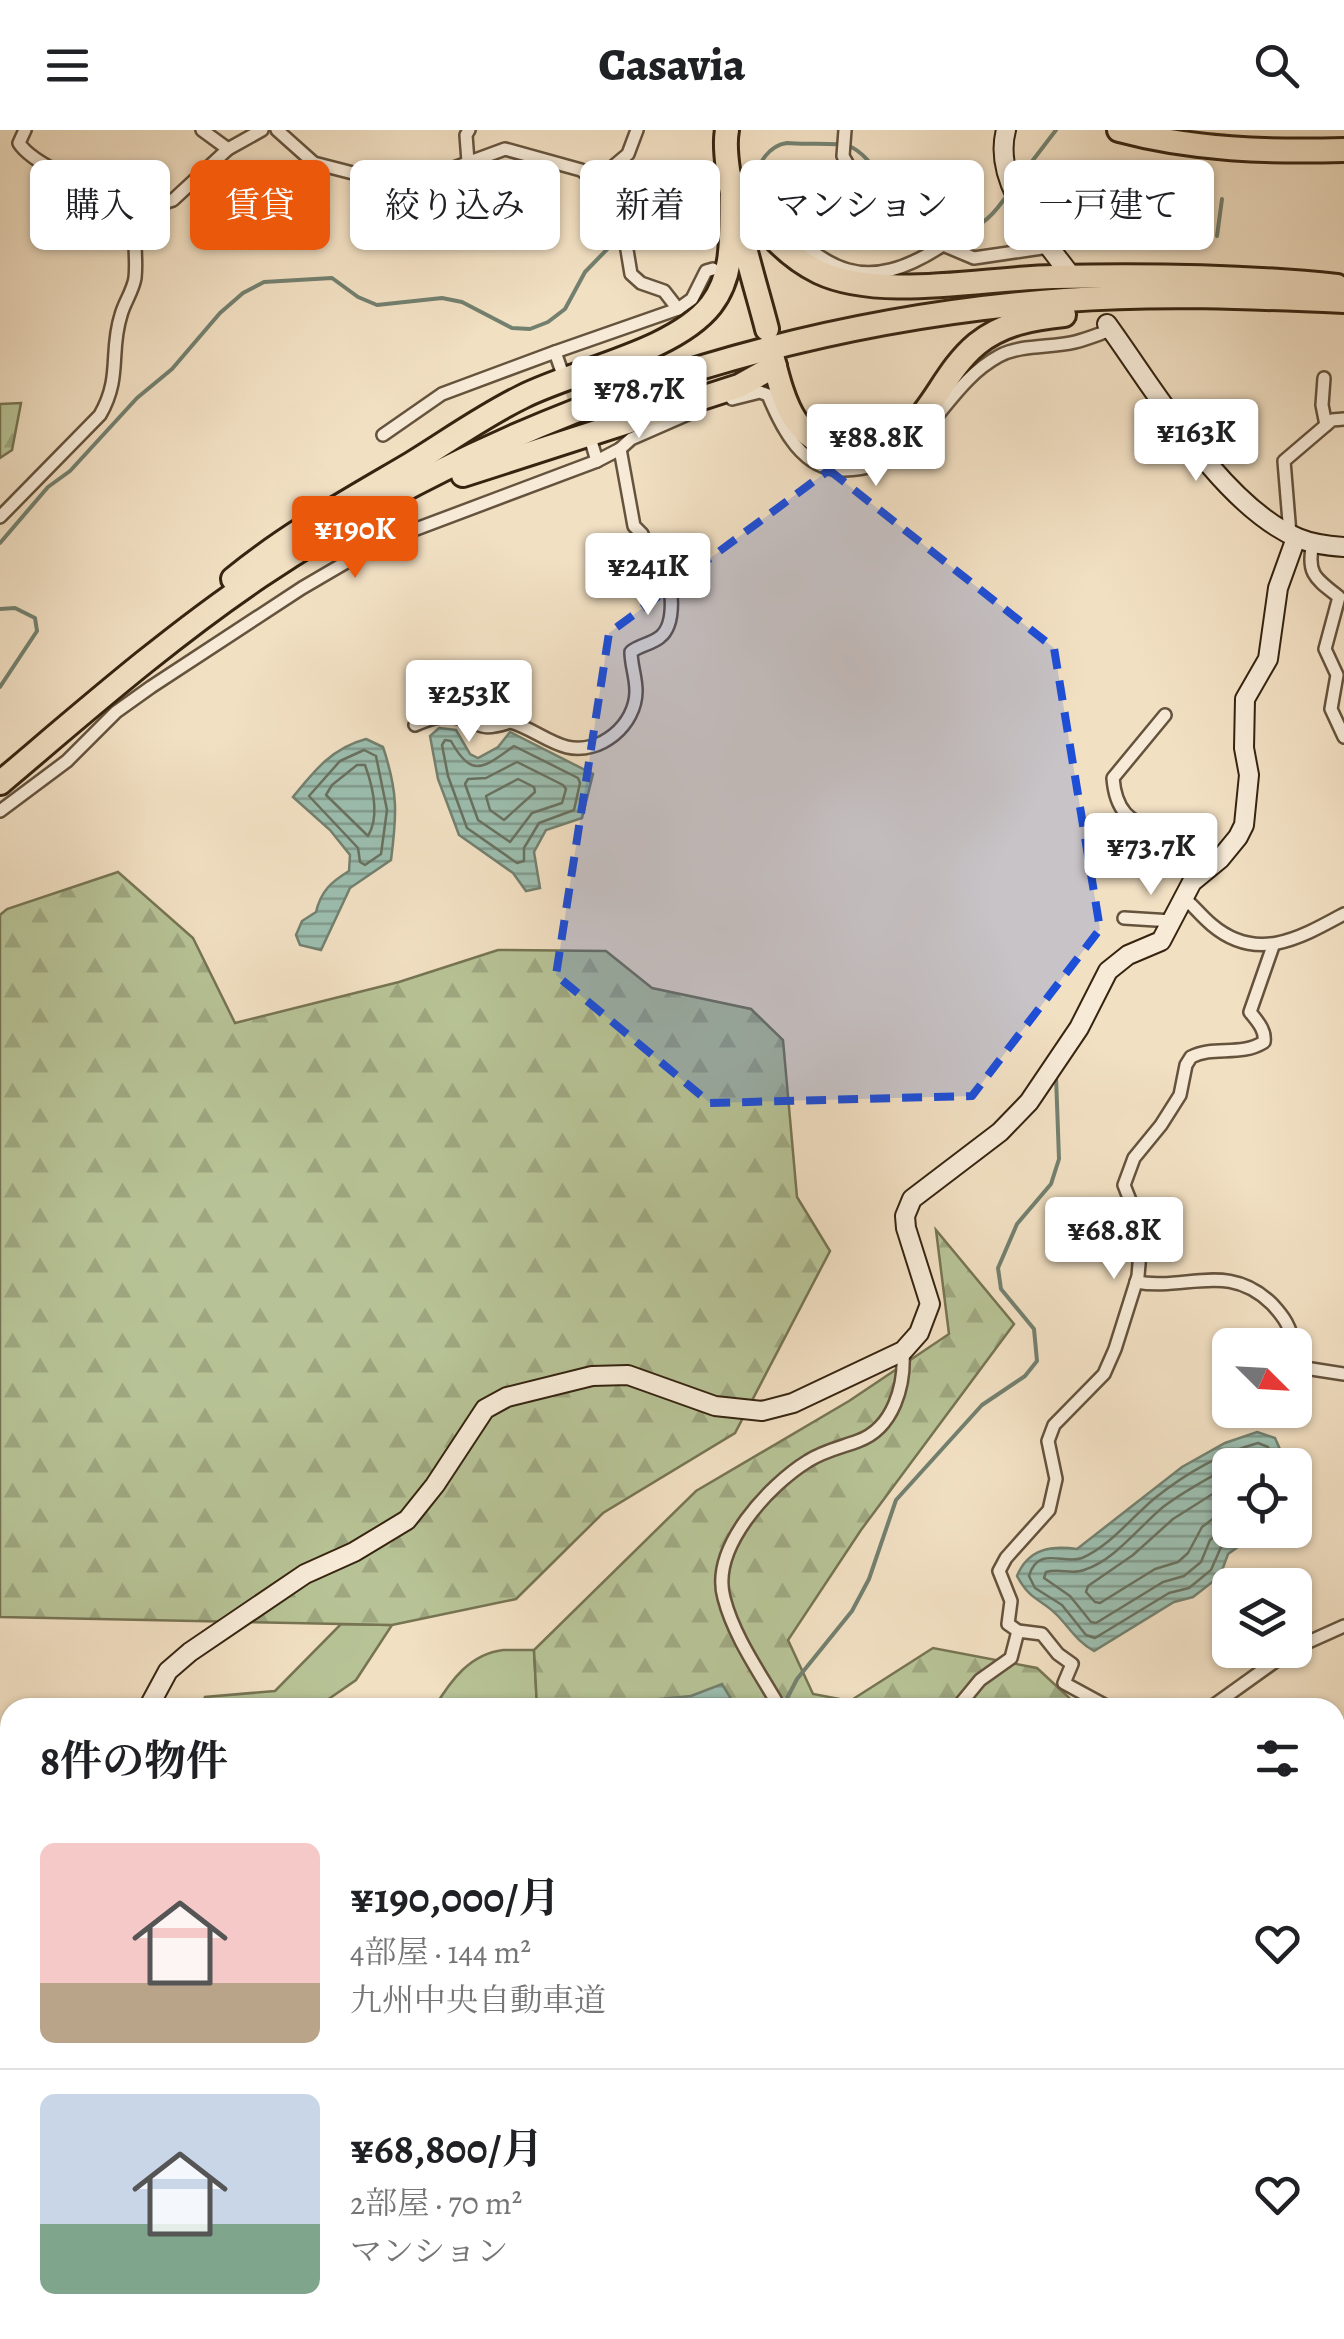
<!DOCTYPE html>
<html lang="ja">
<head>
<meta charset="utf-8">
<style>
  body { margin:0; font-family:Alegreya,"Noto Serif JP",serif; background:#f6f6f6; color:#202124; height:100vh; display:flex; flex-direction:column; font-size:38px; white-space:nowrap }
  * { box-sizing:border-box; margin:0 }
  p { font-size:32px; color:#757577 }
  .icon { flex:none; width:55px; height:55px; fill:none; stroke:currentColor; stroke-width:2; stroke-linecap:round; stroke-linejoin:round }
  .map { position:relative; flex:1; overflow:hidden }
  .panel { position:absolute; left:0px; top:1568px; width:1345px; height:642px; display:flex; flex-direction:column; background:#fff; border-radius:30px 30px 0 0; box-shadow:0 2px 8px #0004 }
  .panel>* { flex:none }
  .banner { position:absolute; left:30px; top:30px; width:1285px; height:90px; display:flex; gap:20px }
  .needle { width:65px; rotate:114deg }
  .buttons { position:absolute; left:1212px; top:1198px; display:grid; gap:20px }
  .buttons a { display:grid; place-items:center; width:100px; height:100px; border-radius:15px; background:#fff; box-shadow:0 2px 8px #0004; font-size:50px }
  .price { position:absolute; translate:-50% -85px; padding:0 22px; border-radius:10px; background:#fff; color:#222; font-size:32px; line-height:65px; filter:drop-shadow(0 2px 5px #0008) }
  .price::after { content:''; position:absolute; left:50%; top:60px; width:30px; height:22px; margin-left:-15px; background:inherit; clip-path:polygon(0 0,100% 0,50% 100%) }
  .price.on { background:#ea580c; color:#fff }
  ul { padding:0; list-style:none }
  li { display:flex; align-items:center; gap:30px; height:250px; padding:0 40px }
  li+li { border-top:2px solid #e0e0e0 }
  li span { display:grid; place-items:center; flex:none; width:280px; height:200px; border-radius:15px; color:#555 }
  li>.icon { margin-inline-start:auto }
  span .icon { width:120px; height:120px; fill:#fffc; stroke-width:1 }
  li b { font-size:42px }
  h2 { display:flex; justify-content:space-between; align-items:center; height:120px; padding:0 40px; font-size:42px }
  .tag { padding:0 35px; border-radius:15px; background:#fff; box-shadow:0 2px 8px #0004; font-size:35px; line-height:90px }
  .tag.on { background:#ea580c; color:#fff }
  header { display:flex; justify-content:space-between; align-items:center; height:130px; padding:0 40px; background:#fff; font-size:45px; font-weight:800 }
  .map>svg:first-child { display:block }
</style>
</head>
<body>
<header><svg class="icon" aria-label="menu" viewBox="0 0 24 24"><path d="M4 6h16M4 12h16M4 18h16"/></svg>Casavia<svg class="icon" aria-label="search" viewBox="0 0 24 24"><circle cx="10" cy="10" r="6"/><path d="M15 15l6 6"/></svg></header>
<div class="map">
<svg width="1344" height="2209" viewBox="0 0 1344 2209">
  <defs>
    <pattern id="forest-firs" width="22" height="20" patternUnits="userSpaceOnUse" patternTransform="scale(2.5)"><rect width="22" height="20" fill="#b7c396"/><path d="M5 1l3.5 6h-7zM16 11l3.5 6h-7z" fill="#9ea780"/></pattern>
    <pattern id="water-rules" width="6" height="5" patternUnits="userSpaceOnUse" patternTransform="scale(2.5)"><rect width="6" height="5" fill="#9cbeaf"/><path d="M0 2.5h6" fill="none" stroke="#809a8d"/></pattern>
  </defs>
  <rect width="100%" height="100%" fill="#f2e0c3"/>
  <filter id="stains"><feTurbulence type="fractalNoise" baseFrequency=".002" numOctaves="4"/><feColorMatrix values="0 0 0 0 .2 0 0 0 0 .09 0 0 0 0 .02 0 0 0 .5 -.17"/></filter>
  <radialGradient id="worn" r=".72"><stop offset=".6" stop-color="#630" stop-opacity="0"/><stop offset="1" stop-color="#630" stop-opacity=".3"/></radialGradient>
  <!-- grass -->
  <g fill="#b7c396" stroke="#767453" stroke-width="2.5">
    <path d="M341 1494 392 1495 356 1550 317 1577H201L205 1567 275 1561Z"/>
    <path d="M503 1520H534L537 1577 434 1578C451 1550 470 1524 503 1520Z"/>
    <path d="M367 2200H448L440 2209H374Z"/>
  </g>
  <!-- forest -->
  <g fill="url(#forest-firs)" stroke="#767453" stroke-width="2.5">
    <path d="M21 273 12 320 0 328V274Z"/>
    <path d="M118 742 193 808 235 893 399 852 498 820 606 821 652 858 751 879 783 910 797 1067 830 1121 735 1303 603 1383 516 1469 392 1495 0 1487V785L7 779Z"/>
    <path d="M936 1100 1014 1194 861 1400 788 1510 813 1564 850 1571 933 1518 1037 1538 1079 1577H537L534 1520 696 1361 849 1271 949 1204Z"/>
    <path d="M1335 1678 1344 1679V2000L1335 2020Z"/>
    <path d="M193 2200H331L343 2209H194Z"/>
    <path d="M467 2200H1117L1079 2209H460Z"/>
  </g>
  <!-- water -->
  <g fill="url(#water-rules)" stroke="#73806f" stroke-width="2.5">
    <path d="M439 598 456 600 470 624 478 628 498 617 510 602 593 644 582 688 546 700 534 722 540 758 526 761 513 743 459 705 438 649 430 606Z"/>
    <path d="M366 609 383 617C398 662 397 684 391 730L350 758 321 820 300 815 296 805 302 791 316 782C321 761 331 752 349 741L350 725 330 700 293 667C314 641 332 618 366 609Z"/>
    <path d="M1257 1302 1275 1308 1287 1335H1230V1400H1262L1228 1424 1220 1446 1193 1467 1174 1472 1094 1521C1078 1512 1071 1500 1058 1486 1041 1468 1031 1472 1017 1446 1028 1419 1051 1415 1077 1419L1182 1337 1225 1313Z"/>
    <path d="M722 1554 736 1577H632L639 1571 691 1566Z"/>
  </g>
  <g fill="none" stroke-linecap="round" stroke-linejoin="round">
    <!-- shore -->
    <g stroke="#697160" stroke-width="2.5">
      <path d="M445 610 451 611C472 650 484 637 514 616L578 648 580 653 574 680 539 693 524 718V731L517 733 467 698 448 646 442 615Z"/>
      <path d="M364 620 376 626 387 680 381 724 365 735 360 732 358 718 309 666 340 631Z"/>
      <path d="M517 632 563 655 566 659 562 673 532 683 510 712 478 690 465 654 468 649 486 648Z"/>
      <path d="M357 635H365C373 657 380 686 368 706L326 665 332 655Z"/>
      <path d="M518 649 534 657 535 662 504 690 490 680 486 666Z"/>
      <path d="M1230 1336C1207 1349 1184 1361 1163 1377 1139 1397 1115 1430 1084 1440 1072 1445 1060 1438 1046 1442L1044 1448 1070 1466 1091 1492 1096 1493 1163 1452 1184 1446 1201 1432 1210 1410 1230 1395"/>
      <path d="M1230 1353 1173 1389 1133 1425 1088 1456 1086 1462 1095 1472 1100 1473 1155 1439 1178 1432 1188 1423 1202 1397 1230 1376"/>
      <path d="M1244 1400 1221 1417 1211 1440 1189 1458 1169 1463 1095 1508 1086 1505 1062 1475 1035 1458 1029 1446C1038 1415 1064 1435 1082 1428 1110 1416 1132 1387 1155 1368 1185 1344 1222 1323 1258 1313L1268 1317 1276 1335"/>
    </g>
    <!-- stream -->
    <g stroke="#73806f" stroke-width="4">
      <path d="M1017 51 1056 0"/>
      <path d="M748 59C757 41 764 16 787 13 802 15 838 12 849 16 867 23 880 48 892 61 913 82 953 109 983 92 994 85 1001 73 1009 63"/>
      <path d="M629 100C654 89 689 91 718 81"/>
      <path d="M1217 106 1222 69"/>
      <path d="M0 413 48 357 70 341 137 268 172 239 220 183 243 163 264 152 332 148 358 167 377 175 442 168 462 172 512 198 530 199 548 192 565 179 585 142 621 105"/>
      <path d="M0 479 15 478 35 488 37 501 0 557"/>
      <path d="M782 1578 797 1549 852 1481 869 1449 896 1370 982 1275 1025 1246 1037 1231 1034 1199 1001 1159 998 1138 1017 1094 1051 1054 1059 1029 1056 946"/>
      <path d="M1335 1688 1344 1658"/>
      <path d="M590 2209 594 2200"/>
    </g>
    <!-- street-tunnel -->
    <path stroke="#ccba9f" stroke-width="11" stroke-dasharray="11 5.5" stroke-linecap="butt" d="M564 246 590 308"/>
    <!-- street casing -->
    <g stroke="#65533d" stroke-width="16">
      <g id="street">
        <path d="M25 0 19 13C35 39 114 66 144 79L173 70 228 19 262 0"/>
        <path d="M202 0 228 19"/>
        <path d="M277 0 314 33 380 50 413 53 505 19 581 40 596 51 622 90 631 144 641 153 664 161 678 179"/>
        <path d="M845 0 843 26 858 53 943 115 974 128 1049 117"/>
        <path d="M468 32 466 5 469 0"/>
        <path d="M596 51 628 24 637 0"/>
        <path d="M768 77C824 143 866 166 943 115"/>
        <path d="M555 222 678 179 692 169 706 141 713 139"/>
        <path d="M1324 248 1322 275 1326 295"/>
        <path d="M732 269 760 262 768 265C782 299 803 341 844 340 926 339 938 259 999 226 1022 214 1051 218 1075 212 1087 209 1099 204 1111 200"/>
        <path d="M383 305 442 264 555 222 562 242"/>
        <path d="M620 319 631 309 695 281"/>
        <path d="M0 387 100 285C122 247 109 222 121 185 124 173 133 161 135 148 138 121 129 106 144 79"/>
        <path d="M1290 404 1284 331 1332 290 1344 289"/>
        <path d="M1313 413C1306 444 1316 449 1339 467L1325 519 1337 545 1331 579 1344 607"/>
        <path d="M1165 585 1113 648C1117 699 1148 691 1181 718 1189 725 1195 736 1201 745"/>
        <path d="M415 595C427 590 442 584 455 587 483 592 476 603 510 592 530 597 547 612 567 617 600 625 636 595 636 561 636 547 631 535 631 522 639 515 652 514 660 507 677 494 672 452 664 436L652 435 642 404 634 396 620 319 597 331 591 311"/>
        <path d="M0 681 67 631 116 582 151 557 302 458 379 413 597 331"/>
        <path d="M1183 767C1193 775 1201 786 1212 795 1257 833 1300 808 1344 784"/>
        <path d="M1124 788 1172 791"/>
        <path d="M1136 1152C1187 1161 1228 1131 1272 1174 1284 1187 1291 1197 1293 1215"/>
        <path d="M1295 1223 1305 1238 1344 1244"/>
        <path d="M1295 1518 1344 1496"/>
        <path d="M780 1578C760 1543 734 1507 724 1468 710 1418 769 1355 808 1331 823 1321 842 1317 858 1311 894 1298 905 1255 903 1221"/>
        <path d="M957 1578 980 1550 1011 1528 1018 1501"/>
        <path d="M1110 1578 1064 1553 1072 1534 1058 1524 1042 1504 1018 1501 1008 1494 1011 1471 999 1441 1006 1428 1049 1380 1056 1349 1048 1311 1054 1295 1104 1244 1115 1219 1138 1146 1140 1122 1133 1078 1124 1055 1134 1028 1161 995 1180 965 1186 935 1191 927C1214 915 1240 927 1264 912 1266 900 1257 891 1250 882L1273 816"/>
        <path d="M1210 1578 1291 1520"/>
        <path d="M1335 2103 1344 2095"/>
        <path d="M1221 2209 1227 2200"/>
      </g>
    </g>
    <!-- secondary casing -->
    <g stroke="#362410" stroke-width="22">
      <g id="secondary">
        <path d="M1006 0C992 52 1040 104 1069 143"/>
        <path d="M1107 194C1155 260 1222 376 1298 408 1312 414 1329 416 1344 417"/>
        <path d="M148 1578 168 1541 190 1522 305 1444 354 1422 407 1390 435 1355 485 1279 507 1267 592 1246 628 1245 715 1276 762 1281 793 1273 903 1221 919 1203 930 1174 906 1098 905 1086 912 1069 1000 1002 1029 972 1079 898 1108 841 1128 825 1161 811 1192 752 1220 729 1238 707 1244 695 1249 645 1244 618 1245 569 1268 529 1278 458 1296 408"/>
        <path d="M132 2209V2200"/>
      </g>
    </g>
    <!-- highway casing -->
    <g stroke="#362410" stroke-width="28">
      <g id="highway">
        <path d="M727 0C719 40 756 155 767 199"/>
        <path d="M1119 0C1193 20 1268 22 1344 20"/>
        <path d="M731 49C754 86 778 122 819 142 880 171 985 148 1054 147 1148 145 1244 146 1337 156"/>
        <path d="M772 225C777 245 784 274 796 291 824 330 877 332 910 299 936 273 948 238 977 214 1002 194 1032 188 1064 185"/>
        <path d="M463 345 739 256 775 236"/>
        <path d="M233 449C288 404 350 370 411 334 447 312 483 286 522 267 575 240 674 222 711 175 737 142 730 96 732 57"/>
        <path d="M0 653C84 582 168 508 260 446 498 286 778 191 1065 170 1158 163 1251 167 1344 171"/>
      </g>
    </g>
    <!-- street -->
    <use href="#street" stroke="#f7ebd8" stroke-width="11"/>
    <!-- secondary -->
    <use href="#secondary" stroke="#f7ebd8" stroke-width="18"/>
    <!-- highway -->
    <use href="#highway" stroke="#f2e0c3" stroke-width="22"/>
  </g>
  <!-- marked area -->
  <path fill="#1d4ed8" fill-opacity="0.2" stroke="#1d4ed8" stroke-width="8" stroke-dasharray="20 12" stroke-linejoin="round" d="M829 340 1054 518 1100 799 972 966 710 973 556 845 609 503Z"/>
  <rect width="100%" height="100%" filter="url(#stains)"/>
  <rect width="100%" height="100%" fill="url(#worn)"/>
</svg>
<div class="buttons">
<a><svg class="needle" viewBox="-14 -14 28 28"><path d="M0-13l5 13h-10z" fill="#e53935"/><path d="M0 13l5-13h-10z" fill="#757577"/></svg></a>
<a><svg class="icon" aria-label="locate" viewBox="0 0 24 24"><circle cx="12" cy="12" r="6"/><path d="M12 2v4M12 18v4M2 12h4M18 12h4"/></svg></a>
<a><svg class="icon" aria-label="layers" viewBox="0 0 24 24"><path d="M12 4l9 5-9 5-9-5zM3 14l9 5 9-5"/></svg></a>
</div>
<b class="price" style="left:639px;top:311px">¥78.7K</b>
<b class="price" style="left:1196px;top:354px">¥163K</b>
<b class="price" style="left:876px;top:359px">¥88.8K</b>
<b class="price on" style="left:355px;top:451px">¥190K</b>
<b class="price" style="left:648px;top:488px">¥241K</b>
<b class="price" style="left:469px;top:615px">¥253K</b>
<b class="price" style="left:1151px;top:768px">¥73.7K</b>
<b class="price" style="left:1114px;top:1152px">¥68.8K</b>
<div class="banner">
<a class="tag">購入</a>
<a class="tag on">賃貸</a>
<a class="tag">絞り込み</a>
<a class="tag">新着</a>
<a class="tag">マンション</a>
<a class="tag">一戸建て</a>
</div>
<section class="panel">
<h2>8件の物件<svg class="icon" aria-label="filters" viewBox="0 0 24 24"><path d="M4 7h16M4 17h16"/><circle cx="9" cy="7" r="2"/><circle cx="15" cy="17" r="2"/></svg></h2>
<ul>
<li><span style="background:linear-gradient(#f6c9c9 70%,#b9a48a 0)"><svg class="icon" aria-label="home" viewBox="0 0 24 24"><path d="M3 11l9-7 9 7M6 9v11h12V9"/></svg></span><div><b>¥190,000/月</b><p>4部屋 · 144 m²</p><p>九州中央自動車道</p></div><svg class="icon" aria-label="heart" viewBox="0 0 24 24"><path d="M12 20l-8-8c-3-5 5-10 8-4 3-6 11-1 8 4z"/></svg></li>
<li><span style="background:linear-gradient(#c9d6e8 65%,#7fa58c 0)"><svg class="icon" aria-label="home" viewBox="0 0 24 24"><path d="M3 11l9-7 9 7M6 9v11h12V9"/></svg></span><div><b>¥68,800/月</b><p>2部屋 · 70 m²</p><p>マンション</p></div><svg class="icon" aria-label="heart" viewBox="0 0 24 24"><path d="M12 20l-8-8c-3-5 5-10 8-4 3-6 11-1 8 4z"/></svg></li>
</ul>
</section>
</div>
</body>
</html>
